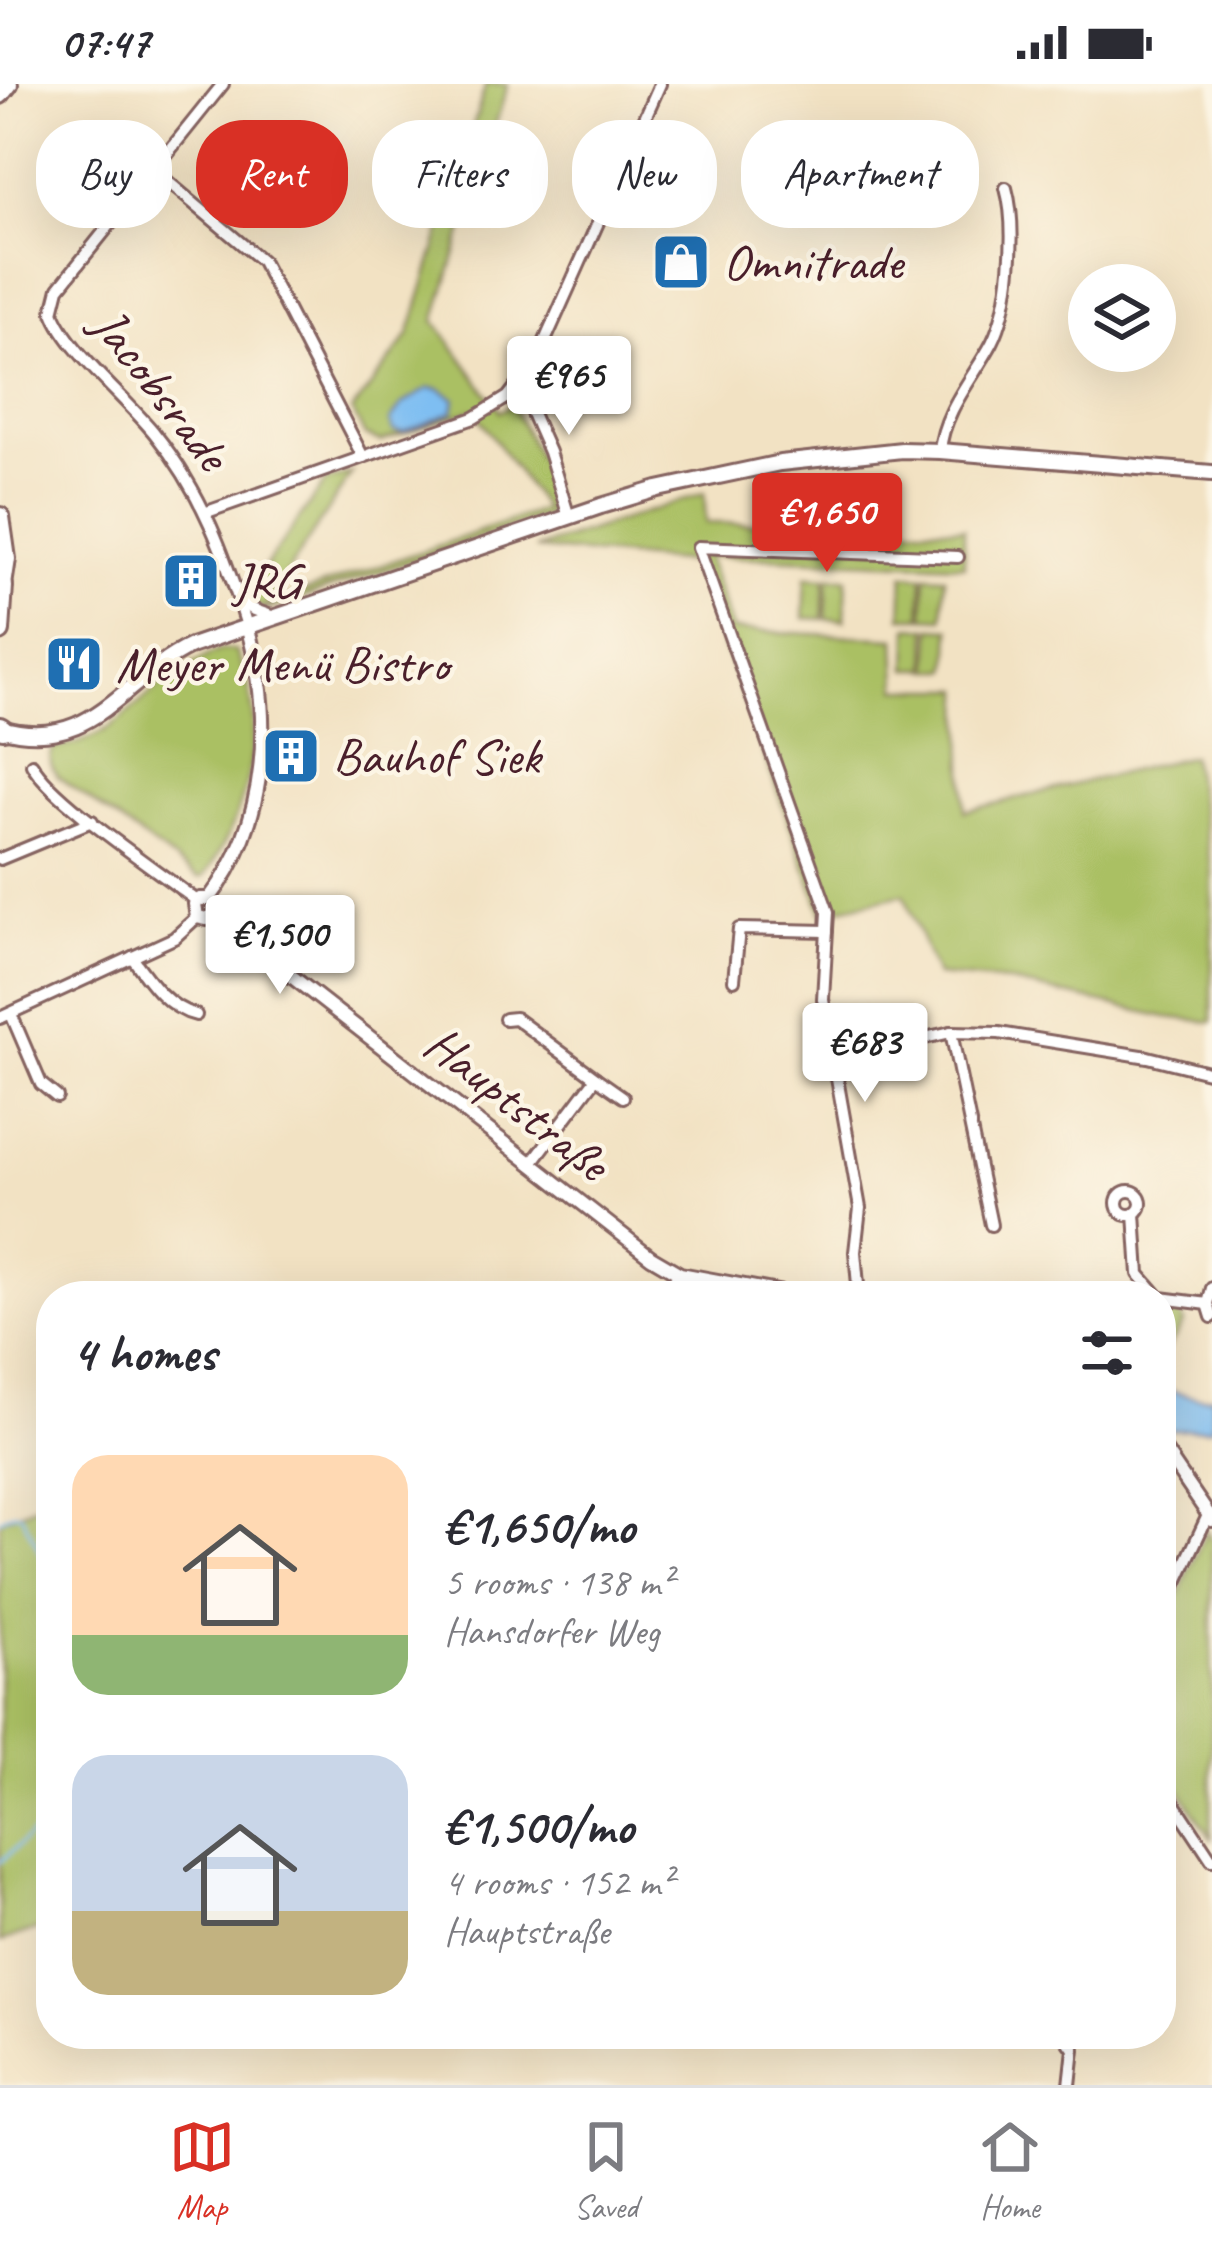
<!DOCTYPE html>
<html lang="en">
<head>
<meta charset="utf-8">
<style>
  body { margin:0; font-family:Caveat,sans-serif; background:#f7f7f7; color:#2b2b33; height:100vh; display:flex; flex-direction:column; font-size:45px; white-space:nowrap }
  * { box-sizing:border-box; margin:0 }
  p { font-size:39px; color:#7c7c81 }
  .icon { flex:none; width:66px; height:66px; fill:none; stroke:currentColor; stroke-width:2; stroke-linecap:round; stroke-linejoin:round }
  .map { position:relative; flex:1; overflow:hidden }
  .panel { position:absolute; left:36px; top:1197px; width:1140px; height:768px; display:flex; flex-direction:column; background:#fff; border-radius:48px; box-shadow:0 12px 48px #0002 }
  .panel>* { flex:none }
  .top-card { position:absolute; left:36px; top:36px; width:1140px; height:108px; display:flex; gap:24px }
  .buttons { position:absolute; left:1068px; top:180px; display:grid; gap:24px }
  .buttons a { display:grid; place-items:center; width:108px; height:108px; border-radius:50%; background:#fff; box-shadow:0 12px 48px #0002; font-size:60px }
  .price { position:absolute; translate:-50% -102px; padding:0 27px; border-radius:12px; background:#fff; color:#222; font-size:39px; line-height:78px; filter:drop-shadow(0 3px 6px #0008) }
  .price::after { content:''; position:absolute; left:50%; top:72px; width:36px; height:27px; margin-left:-18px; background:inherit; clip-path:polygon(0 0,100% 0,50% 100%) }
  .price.active { background:#d93025; color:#fff }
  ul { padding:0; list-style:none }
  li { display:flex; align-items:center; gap:36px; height:300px; padding:0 36px }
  li span { display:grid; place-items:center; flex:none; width:336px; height:240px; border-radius:36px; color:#555 }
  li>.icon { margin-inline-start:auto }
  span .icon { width:144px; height:144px; fill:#fffc; stroke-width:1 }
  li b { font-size:51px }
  h2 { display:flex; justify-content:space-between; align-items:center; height:144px; padding:0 36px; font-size:51px }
  .tag { padding:0 42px; border-radius:48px; background:#fff; box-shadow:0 12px 48px #0002; font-size:42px; line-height:108px }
  .tag.active { background:#d93025; color:#fff }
  .status { display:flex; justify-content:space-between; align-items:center; height:84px; padding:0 60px; background:#fff; direction:ltr }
  .status svg { height:33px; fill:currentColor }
  .menu { display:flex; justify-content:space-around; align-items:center; height:168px; border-top:3px solid #e1e1e2; background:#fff; font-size:33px; color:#7c7c81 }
  .menu a { display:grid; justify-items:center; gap:6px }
  .menu .active { color:#d93025 }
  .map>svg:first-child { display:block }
</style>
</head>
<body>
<div class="status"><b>07:47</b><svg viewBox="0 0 49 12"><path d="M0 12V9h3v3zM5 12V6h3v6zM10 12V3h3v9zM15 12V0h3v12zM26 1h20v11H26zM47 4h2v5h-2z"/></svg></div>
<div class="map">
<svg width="1212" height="2001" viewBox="0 0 1212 2001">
  <rect width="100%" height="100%" fill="#fcf5e5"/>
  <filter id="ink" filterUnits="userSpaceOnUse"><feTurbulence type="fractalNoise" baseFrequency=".00833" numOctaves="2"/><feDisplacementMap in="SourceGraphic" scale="24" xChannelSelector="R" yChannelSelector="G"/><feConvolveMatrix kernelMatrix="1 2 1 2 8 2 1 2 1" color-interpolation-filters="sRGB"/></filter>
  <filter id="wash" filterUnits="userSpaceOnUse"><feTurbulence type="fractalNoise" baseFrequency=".004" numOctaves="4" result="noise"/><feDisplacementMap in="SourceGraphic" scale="48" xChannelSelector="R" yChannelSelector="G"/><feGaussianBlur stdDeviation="2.7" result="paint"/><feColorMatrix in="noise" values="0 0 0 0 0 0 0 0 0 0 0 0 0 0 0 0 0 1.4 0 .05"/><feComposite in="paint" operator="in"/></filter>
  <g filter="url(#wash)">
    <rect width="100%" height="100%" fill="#f2e2c3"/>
    <!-- green -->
    <g fill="#aac064" stroke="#7a7048" stroke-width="3">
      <path d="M486 0H508L435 237 500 327 512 321 547 391 554 424 548 431 267 526 274 518 544 425 473 325 381 358 365 352 352 327 409 251Z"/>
      <path d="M352 389 264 524 255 521 249 505 326 397Z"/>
      <path d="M704 409 706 439 964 444V481L707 472 732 546 896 554 898 605H962L965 727 1191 672 1212 788V938L1166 933 1008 898 936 892 904 810 822 828 693 478 535 465Z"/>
      <path d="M904 491 923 492 921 533H902Z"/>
      <path d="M926 492 945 493 943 534 924 533Z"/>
      <path d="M806 493 825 494 823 535 804 534Z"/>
      <path d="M828 494H847L845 536 826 535Z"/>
      <path d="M909 543 928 544 927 585H908Z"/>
      <path d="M932 544 951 545 949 586H930Z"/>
      <path d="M220 566H235C272 639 248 728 204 793L199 794 58 693C51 682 47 676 54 664 109 658 134 619 176 589 190 580 205 573 220 566Z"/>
      <path d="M1161 1227 1180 1229 1184 1238 1161 1276Z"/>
      <path d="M51 1415V1841L0 1858V1436Z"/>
      <path d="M1206 1447 1212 1457 1211 1754 1161 1676V1552Z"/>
    </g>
    <!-- water -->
    <g fill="#7ebef2" stroke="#646e8e" stroke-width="3">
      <path d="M429 304 440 305 455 315 453 328 403 349 393 347 390 337 403 320Z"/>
      <path d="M1161 1306C1179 1305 1196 1318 1212 1312V1344L1161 1346Z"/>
    </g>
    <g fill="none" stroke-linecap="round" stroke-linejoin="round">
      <!-- stream -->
      <g stroke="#7ebef2" stroke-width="3">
        <path d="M0 1435 13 1429 21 1430 51 1488"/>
        <path d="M0 1778 43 1740 51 1718"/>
      </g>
    </g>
  </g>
  <g filter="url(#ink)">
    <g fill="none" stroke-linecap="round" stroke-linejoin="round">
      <!-- minor casing -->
      <g stroke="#856360" stroke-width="16">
        <g id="minor">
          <path d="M223 0 59 204 53 228C66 265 128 316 155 350 202 408 225 471 247 542"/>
          <path d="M154 86 262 177 363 373"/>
          <path d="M520 302 549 368 569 433"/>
          <path d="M940 367C943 327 974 293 992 259 1011 222 1017 143 1006 104"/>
          <path d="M207 428 474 334 508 313 536 277 660 0"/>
          <path d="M239 513 252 525 274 533"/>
          <path d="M32 680C51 716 159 787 197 817"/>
          <path d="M0 775 92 737"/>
          <path d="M132 873C149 897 167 924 196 931"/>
          <path d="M734 896 739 845 827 847"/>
          <path d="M11 930 41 1000 57 1013"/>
          <path d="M0 934 174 854 197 833"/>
          <path d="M505 935 515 934 596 994"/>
          <path d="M951 948 991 1141"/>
          <path d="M833 975 951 948 999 949 1148 973 1212 989"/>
          <path d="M531 1080 596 994 623 1013"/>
          <circle cx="1129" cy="1119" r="12"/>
          <path d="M1135 1130 1139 1190 1158 1212"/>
          <path d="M1212 1204 1208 1220 1212 1233"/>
          <path d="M660 1212 680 1190"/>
          <path d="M859 1212 855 1168 860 1124 823 915 828 828 698 463 958 473"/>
          <path d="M1161 1214 1208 1220"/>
          <path d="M1161 1532 1209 1429"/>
          <path d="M1161 1699 1212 1776"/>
          <path d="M1063 1950 1074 1965 1070 2001"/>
        </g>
      </g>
      <!-- tertiary casing -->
      <g stroke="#856360" stroke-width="18">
        <g id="tertiary">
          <path d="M209 815H200L195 820 197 833 207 835 213 831 651 1173 680 1190 799 1212"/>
          <path d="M209 815C269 737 273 633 247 542"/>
          <path d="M1161 1361 1212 1436"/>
        </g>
      </g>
      <!-- secondary casing -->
      <g stroke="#856360" stroke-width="20">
        <path id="secondary" d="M0 644C93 670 121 595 191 562L601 422 658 405 780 379 902 366 940 367 1212 389"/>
      </g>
      <!-- motorway casing -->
      <g stroke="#856360" stroke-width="24">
        <g id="motorway">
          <path d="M0 10 8 0"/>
          <path d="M0 433 6 475 0 514"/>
          <path d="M0 547 3 502"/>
          <path d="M0 643 3 645"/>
        </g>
      </g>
      <!-- minor -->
      <use href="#minor" stroke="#fff" stroke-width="10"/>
      <!-- tertiary -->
      <use href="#tertiary" stroke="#fff" stroke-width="12"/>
      <!-- secondary -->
      <use href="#secondary" stroke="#fff" stroke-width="14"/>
      <!-- motorway -->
      <use href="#motorway" stroke="#fff" stroke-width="18"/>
    </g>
  </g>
  <!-- icons -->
  <defs>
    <g id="shop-square" transform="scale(3)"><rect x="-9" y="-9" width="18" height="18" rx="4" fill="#1f6fb2" stroke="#fcf5e5"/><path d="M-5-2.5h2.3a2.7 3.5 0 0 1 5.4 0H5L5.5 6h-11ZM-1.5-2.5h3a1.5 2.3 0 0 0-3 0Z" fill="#fff"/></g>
    <g id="building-square" transform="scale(3)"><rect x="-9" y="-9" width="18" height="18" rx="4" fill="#1f6fb2" stroke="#fcf5e5"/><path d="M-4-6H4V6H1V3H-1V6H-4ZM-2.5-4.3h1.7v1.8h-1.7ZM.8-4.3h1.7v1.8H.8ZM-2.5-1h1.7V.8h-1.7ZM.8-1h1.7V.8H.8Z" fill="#fff"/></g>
    <g id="restaurant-square" transform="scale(3)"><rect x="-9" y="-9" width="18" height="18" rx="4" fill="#1f6fb2" stroke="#fcf5e5"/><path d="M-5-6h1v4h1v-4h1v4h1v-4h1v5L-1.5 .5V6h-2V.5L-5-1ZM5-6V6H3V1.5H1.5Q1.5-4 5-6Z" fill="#fff"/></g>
  </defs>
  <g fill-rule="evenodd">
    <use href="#shop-square" x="681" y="178"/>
    <use href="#building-square" x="191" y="497"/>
    <use href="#restaurant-square" x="74" y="580"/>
    <use href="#building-square" x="291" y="672"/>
  </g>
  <g text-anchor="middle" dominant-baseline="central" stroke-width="9" stroke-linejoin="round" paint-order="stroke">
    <!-- poi labels -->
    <g font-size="51" fill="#4a1f2b" stroke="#fcf5e5" text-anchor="start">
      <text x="723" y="178">Omnitrade</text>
      <text x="233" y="497">JRG</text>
      <text x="116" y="580">Meyer Menü Bistro</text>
      <text x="333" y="672">Bauhof Siek</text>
    </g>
    <!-- street labels -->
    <g font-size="51" fill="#4a1f2b" stroke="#fcf5e5">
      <text transform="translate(161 305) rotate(52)">Jacobsrade</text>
      <text transform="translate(517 1019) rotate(38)">Hauptstraße</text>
    </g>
  </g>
</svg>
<div class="buttons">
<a><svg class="icon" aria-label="layers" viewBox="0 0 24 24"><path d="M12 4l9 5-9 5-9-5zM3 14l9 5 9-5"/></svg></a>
</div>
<b class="price" style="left:569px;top:354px">€965</b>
<b class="price active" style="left:827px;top:491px">€1,650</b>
<b class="price" style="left:280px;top:913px">€1,500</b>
<b class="price" style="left:865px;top:1021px">€683</b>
<div class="top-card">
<a class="tag">Buy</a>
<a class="tag active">Rent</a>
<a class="tag">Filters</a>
<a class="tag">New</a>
<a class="tag">Apartment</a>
</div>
<section class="panel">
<h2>4 homes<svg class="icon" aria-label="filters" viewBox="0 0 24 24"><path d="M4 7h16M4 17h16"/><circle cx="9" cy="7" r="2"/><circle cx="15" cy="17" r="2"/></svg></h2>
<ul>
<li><span style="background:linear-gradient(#ffd9b3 75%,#8fb573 0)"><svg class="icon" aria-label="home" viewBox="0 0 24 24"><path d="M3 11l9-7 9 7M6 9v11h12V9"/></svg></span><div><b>€1,650/mo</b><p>5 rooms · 138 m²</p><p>Hansdorfer Weg</p></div></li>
<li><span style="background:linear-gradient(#c9d6e8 65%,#c2b280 0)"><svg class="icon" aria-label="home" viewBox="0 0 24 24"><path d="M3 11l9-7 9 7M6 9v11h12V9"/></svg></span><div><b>€1,500/mo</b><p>4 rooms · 152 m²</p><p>Hauptstraße</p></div></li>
</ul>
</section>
</div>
<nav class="menu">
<a class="active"><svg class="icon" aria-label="map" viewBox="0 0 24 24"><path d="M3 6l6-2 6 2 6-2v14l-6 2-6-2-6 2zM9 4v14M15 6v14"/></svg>Map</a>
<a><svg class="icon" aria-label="saved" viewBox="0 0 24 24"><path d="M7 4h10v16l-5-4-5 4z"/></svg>Saved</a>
<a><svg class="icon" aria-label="home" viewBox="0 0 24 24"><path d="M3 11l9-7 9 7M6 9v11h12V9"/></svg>Home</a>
</nav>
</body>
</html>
